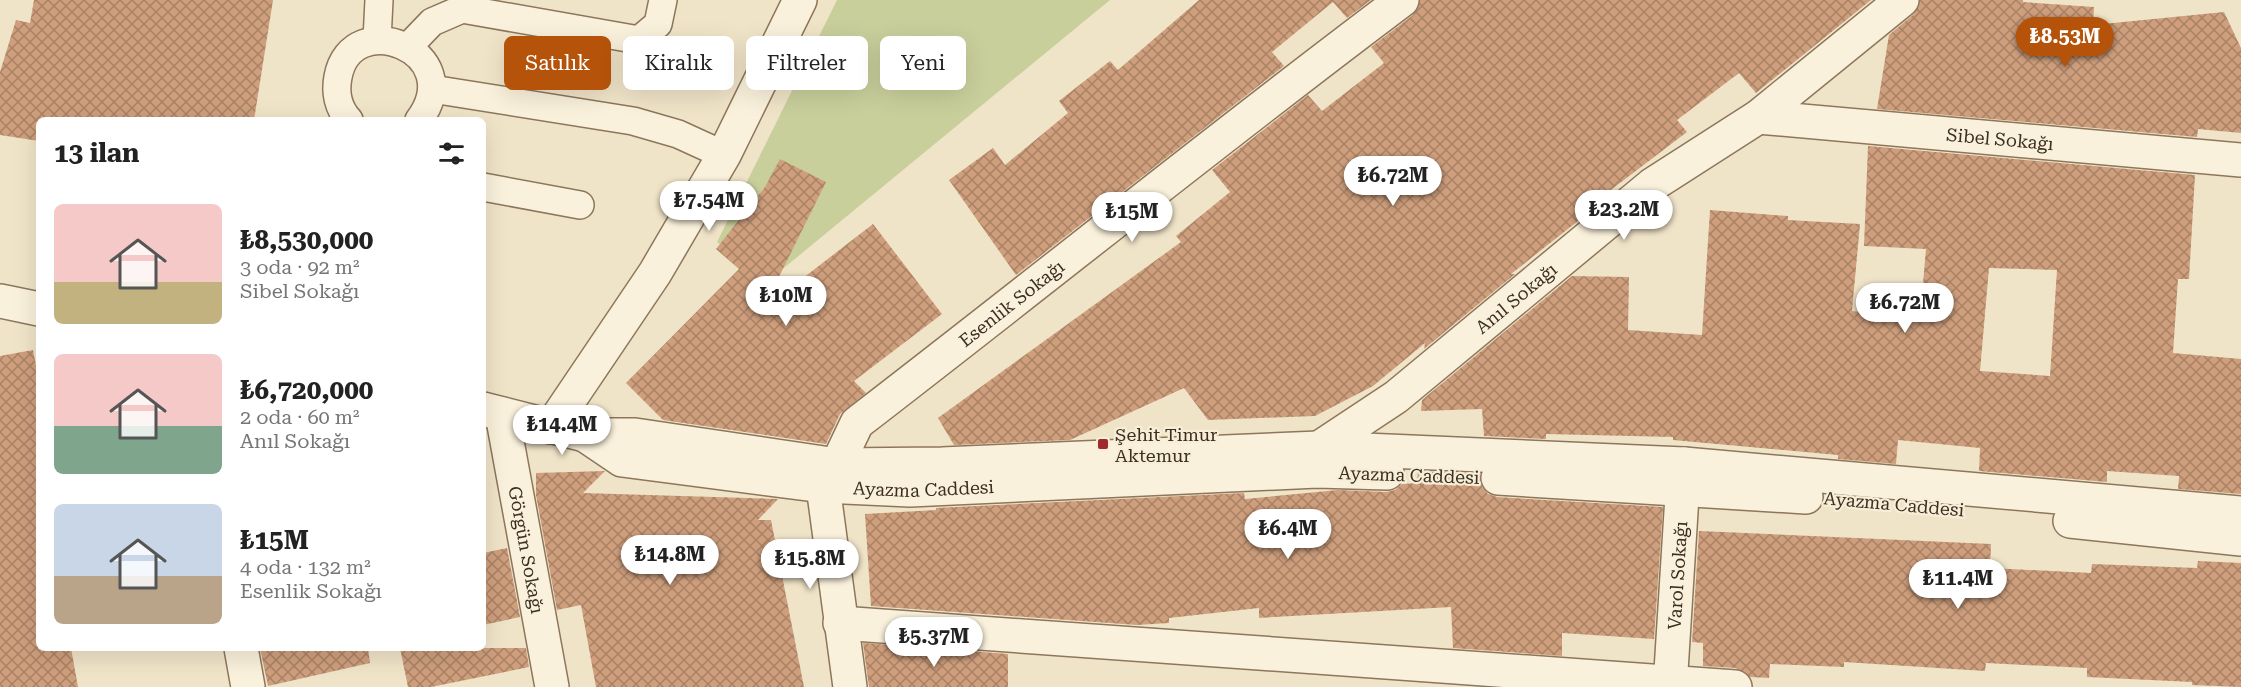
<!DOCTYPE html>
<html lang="tr">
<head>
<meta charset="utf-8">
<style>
  body { margin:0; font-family:"Roboto Serif",serif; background:#f6f6f6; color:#222; height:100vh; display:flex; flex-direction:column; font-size:22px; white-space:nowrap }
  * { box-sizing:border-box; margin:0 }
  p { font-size:20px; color:#767676 }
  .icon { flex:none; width:33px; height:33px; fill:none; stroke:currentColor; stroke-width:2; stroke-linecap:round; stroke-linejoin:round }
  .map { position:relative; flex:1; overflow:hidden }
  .drawer { position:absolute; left:36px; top:117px; width:450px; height:534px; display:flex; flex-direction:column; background:#fff; border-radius:9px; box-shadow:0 6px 24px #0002 }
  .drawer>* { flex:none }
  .banner { position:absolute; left:504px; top:36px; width:570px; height:54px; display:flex; gap:12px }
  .price { position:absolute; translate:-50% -51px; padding:0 14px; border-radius:21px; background:#fff; color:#222; font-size:20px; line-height:39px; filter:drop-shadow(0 2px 3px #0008) }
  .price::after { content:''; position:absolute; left:50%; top:36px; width:18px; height:14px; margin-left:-9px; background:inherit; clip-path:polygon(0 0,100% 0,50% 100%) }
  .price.active { background:#b45309; color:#fff }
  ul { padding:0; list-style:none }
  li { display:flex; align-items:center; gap:18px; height:150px; padding:0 18px }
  li span { display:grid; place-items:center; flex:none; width:168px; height:120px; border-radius:9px; color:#555 }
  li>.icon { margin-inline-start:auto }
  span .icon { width:72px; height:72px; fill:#fffc; stroke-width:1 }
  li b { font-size:26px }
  h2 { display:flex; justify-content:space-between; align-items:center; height:72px; padding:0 18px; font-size:26px }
  .chip { padding:0 21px; border-radius:9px; background:#fff; box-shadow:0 6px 24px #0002; font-size:21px; line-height:54px }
  .chip.active { background:#b45309; color:#fff }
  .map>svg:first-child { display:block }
</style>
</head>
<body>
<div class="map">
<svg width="2241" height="687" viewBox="0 0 2241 687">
  <defs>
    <pattern id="building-cross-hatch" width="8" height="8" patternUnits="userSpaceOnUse" patternTransform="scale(1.5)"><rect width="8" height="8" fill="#cf9f7d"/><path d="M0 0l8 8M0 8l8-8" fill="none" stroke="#a98266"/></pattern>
  </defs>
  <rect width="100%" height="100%" fill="#f0e4c8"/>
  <!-- park -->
  <path fill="#c9cf9b" d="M837 0H1110L768 281 717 242Z"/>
  <!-- building -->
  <g fill="url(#building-cross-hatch)" fill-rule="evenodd">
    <path d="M34 0H273L254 120H39V141L0 135V72L16 20 30 23Z"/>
    <path d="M1199 0H1371L1347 18 1333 2 1272 52 1284 66 1016 275 949 180 993 148 1005 165 1068 113 1059 101 1110 61 1118 70Z"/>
    <path d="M1420 0H1871L1756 93 1739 73 1677 120 1687 132 1595 202H1602L1511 274H1515L1424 349 1425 343 1373 386 1315 416 1208 420 1184 388 1070 440 954 445 938 418 1181 242 1176 236 1230 192 1212 170 1308 95 1322 111 1384 63 1371 47 1413 15Z"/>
    <path d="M1920 0H2023V2L2094 7 2093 25 2224 12 2241 48V133L2198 129 2197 137 1877 109 1889 35 1914 14Z"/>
    <path d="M1868 146 2195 175 2189 279H2178L2173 353 2241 359V494L2178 489 2179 476 2107 471V482L1979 471 1980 448 1898 440 1896 464 1838 459V455L1673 440V437L1546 434V439L1484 436 1482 409 1421 411 1422 400 1572 276 1629 277 1628 330 1702 335 1710 210 1788 216V220L1860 224 1852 311 1920 318 1926 249 1864 246ZM1989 268 2057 270 2050 376 1980 371Z"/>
    <path d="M780 159 826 182 763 309 873 224 942 314 854 381 866 393 840 414 826 444 663 420 626 383 739 269 716 249 765 187Z"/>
    <path d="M33 350 39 381V648H71L78 687H0V356Z"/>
    <path d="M605 471 583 493 778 499 758 520H771L804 687H596L581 605 557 610 536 495V473Z"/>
    <path d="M1418 471 1480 474 1482 487 1488 494 1497 497 1663 507 1654 639 1562 633V656L1453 648 1451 607 1259 618V608L1169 618V623L1137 625 871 606 865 514 936 510V508L1244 493 1245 499 1338 490 1386 492 1395 490 1402 484 1417 483Z"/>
    <path d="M1699 531 1991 544 1990 568 2091 573 2092 564 2197 568 2198 561 2241 563V687L2192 685V682L2087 677V668L1986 663 1985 671 1844 662V667L1770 664 1769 678 1750 677 1736 668 1703 666V643L1692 642Z"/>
    <path d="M507 548 520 617 483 625V553Z"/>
    <path d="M863 643 1008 654V687H869Z"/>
    <path d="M260 648H368L370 663 268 686Z"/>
    <path d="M400 648H526L529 667 431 687H408Z"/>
  </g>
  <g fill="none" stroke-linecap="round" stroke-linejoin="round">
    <!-- service casing -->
    <g stroke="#8d765c" stroke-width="30">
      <g id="service">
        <path d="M377 40 379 0"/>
        <path d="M409 46 432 22 462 9 639 40 658 24 663 0"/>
        <path d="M432 89 633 121 678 134 724 155"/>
        <path d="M349 120C338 108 335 92 338 77 351 5 470 51 419 120"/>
        <path d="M483 187 580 205"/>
      </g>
    </g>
    <!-- minor casing -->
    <g stroke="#8d765c" stroke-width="36">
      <g id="minor">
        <path id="s1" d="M1758 117 2241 160"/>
        <path id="s2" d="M502 414 552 687"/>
        <path d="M551 427 655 273 724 155 800 0"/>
        <path id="s3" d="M1317 464 1319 448 1396 397 1652 185 1758 117 1902 0"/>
        <path id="s4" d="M837 465 857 423C1039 283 1218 138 1402 0"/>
        <path d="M840 623 1735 687"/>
        <path d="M241 648 248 687"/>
        <path id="s5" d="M1670 687 1684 464"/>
      </g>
    </g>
    <!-- tertiary casing -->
    <g stroke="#8d765c" stroke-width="36">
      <g id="tertiary">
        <path d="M0 301 39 309"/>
        <path d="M483 409 585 435H635L837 465 942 464 1319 448 1684 464 2241 513"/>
        <path id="s6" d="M585 435 622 460 823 486 910 490 1317 471 1387 473"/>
        <path d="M1498 478 1806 497"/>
        <path d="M823 486 850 687"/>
        <path d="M2070 521 2241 539"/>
      </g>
    </g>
    <!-- service -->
    <use href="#service" stroke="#faf1dc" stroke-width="27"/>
    <!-- minor -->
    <use href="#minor" stroke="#faf1dc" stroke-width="33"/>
    <!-- tertiary -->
    <use href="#tertiary" stroke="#faf1dc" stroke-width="33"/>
  </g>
  <!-- markers -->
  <rect fill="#9e2a2b" stroke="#f7eed8" stroke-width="2" x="1097" y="438" width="12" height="12" rx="3"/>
  <g text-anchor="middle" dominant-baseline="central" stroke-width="4.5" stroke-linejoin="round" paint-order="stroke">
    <!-- street labels -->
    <g font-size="18" fill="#3d2e20" stroke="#f7eed8">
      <text stroke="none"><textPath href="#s1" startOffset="243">Sibel Sokağı</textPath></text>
      <text stroke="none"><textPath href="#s3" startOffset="264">Anıl Sokağı</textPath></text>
      <text stroke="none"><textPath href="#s4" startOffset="242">Esenlik Sokağı</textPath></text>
      <text transform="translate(1409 475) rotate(2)">Ayazma Caddesi</text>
      <text stroke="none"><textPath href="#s6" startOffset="348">Ayazma Caddesi</textPath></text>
      <text transform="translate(1894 504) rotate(5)">Ayazma Caddesi</text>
      <text stroke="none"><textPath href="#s2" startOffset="138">Görgün Sokağı</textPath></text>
      <text stroke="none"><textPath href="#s5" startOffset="112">Varol Sokağı</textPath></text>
    </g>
    <!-- poi labels -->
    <g font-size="18" fill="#3d2e20" stroke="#f7eed8" text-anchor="start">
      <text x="1115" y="434">Şehit Timur<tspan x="1115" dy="21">Aktemur</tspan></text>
    </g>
  </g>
</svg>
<b class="price active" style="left:2065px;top:68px">₺8.53M</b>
<b class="price" style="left:1393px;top:207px">₺6.72M</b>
<b class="price" style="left:709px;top:232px">₺7.54M</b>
<b class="price" style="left:1624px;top:241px">₺23.2M</b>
<b class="price" style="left:1132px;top:243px">₺15M</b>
<b class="price" style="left:786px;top:327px">₺10M</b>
<b class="price" style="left:1905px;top:334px">₺6.72M</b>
<b class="price" style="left:562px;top:456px">₺14.4M</b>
<b class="price" style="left:1288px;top:560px">₺6.4M</b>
<b class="price" style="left:670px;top:586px">₺14.8M</b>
<b class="price" style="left:810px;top:590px">₺15.8M</b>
<b class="price" style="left:1958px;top:610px">₺11.4M</b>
<b class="price" style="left:934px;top:668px">₺5.37M</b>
<div class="banner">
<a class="chip active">Satılık</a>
<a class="chip">Kiralık</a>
<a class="chip">Filtreler</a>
<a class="chip">Yeni</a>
</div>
<section class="drawer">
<h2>13 ilan<svg class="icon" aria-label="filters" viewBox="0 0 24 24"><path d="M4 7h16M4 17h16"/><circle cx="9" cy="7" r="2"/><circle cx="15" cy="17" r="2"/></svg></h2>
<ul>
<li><span style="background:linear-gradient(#f6c9c9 65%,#c2b280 0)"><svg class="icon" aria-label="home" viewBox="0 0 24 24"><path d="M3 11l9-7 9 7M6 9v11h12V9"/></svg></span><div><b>₺8,530,000</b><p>3 oda · 92 m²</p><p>Sibel Sokağı</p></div></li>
<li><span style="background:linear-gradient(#f6c9c9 60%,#7fa58c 0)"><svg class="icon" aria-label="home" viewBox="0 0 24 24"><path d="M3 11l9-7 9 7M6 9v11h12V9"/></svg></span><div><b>₺6,720,000</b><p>2 oda · 60 m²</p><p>Anıl Sokağı</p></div></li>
<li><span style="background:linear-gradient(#c9d6e8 60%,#b9a48a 0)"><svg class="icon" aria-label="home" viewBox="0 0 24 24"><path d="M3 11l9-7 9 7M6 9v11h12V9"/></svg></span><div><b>₺15M</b><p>4 oda · 132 m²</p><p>Esenlik Sokağı</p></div></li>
</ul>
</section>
</div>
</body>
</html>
